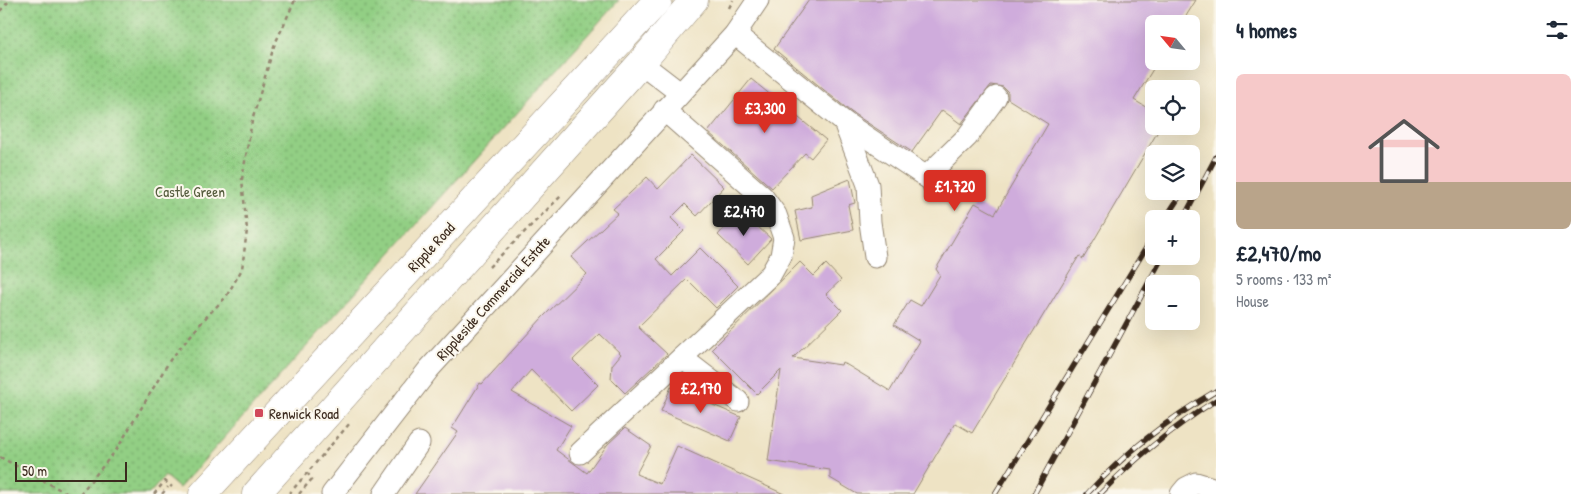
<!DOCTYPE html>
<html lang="en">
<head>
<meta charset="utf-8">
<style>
  body { margin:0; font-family:"Patrick Hand",sans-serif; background:#f6f6f7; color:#1f2937; height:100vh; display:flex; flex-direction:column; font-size:19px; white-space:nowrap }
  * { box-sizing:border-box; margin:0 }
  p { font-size:16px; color:#747a83 }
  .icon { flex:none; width:28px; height:28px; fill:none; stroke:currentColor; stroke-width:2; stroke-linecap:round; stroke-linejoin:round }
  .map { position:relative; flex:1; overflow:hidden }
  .panel { display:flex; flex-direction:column; background:#fff; width:375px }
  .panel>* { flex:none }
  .needle { width:32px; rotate:299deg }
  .controls { position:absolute; left:1145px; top:15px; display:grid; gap:10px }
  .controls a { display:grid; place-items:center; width:55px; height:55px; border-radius:8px; background:#fff; box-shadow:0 5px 20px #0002; font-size:25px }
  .scale { position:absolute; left:15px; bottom:12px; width:112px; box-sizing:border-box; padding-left:5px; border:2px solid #3b2a1e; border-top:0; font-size:14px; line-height:18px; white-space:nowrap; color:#3b2a1e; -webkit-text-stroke:4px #fbf7ec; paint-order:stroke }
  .price { position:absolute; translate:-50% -42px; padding:0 11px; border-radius:5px; background:#d93025; color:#fff; font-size:16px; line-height:32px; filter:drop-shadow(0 1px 2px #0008) }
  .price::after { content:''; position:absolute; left:50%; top:30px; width:15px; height:11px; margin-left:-8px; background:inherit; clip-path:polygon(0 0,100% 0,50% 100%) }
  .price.current { background:#222; color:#fff }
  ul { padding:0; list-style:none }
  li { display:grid; align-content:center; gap:10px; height:265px; padding:0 20px }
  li+li { border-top:1px solid #e0e1e3 }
  li span { display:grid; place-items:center; height:155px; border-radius:8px; color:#555 }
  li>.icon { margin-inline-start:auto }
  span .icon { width:90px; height:90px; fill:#fffc; stroke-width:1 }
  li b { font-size:21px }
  h2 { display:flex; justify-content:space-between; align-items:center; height:60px; padding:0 20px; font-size:21px }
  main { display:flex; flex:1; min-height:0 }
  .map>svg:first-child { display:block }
</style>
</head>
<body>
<main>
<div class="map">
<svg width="1216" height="494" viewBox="0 0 1216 494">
  <defs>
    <pattern id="park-dots" width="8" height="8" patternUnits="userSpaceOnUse" patternTransform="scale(1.25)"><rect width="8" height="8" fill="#92cf84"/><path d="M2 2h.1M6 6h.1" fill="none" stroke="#78a86b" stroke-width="1.8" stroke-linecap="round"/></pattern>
  </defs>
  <rect width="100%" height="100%" fill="#fbf7ec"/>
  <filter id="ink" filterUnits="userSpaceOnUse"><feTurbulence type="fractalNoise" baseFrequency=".02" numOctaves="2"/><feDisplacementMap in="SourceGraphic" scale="10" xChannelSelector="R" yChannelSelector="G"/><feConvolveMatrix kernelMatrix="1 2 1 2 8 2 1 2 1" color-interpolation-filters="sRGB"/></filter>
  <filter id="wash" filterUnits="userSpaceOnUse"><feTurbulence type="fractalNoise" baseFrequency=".0096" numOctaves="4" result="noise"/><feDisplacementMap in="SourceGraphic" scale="20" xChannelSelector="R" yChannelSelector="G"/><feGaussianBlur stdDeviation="1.12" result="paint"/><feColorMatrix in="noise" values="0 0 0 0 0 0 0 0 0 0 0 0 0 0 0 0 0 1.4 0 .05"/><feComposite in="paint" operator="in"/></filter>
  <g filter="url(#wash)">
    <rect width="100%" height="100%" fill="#eee3c4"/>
    <!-- park -->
    <path fill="url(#park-dots)" stroke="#667c51" d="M0 0H619L179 488 165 476 149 494H0Z"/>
    <g id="blocks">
      <!-- building -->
      <g fill="#cfacdc">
        <path d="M809 0H1196L1181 24H1154V61H1158L1134 100 1154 112V126H1161L1083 259 1079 256 972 433 955 423 913 494H857L830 478V470L768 461 781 370 757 394 712 349 800 262 814 276 826 264 841 280 826 294 842 310 793 358 841 365 842 362 890 391 920 341 894 325 910 300 921 306 940 275 936 269 975 203 995 214 1048 124 1008 99V92L1003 87 991 85 961 124 942 110 912 152 851 112 774 49Z"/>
        <path d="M751 79 826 140 811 158 805 153 772 188 708 132Z"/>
        <path d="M691 155 724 187 697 216 685 204 671 218 684 231 656 259 672 276 700 248 738 286 716 308 687 279 638 327 667 354 625 393 611 379 612 365 621 354 600 334 573 360 598 385 571 411 531 370 512 392 571 426 556 450 587 473 607 445 625 428 651 446 636 474 660 484 677 446 784 494H415L458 432 452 428 480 383 482 384 543 317 587 274 571 257 618 213 613 209 647 177 658 189Z"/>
        <path d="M850 179 855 203 848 205 853 230 801 240 795 211 812 207 811 195Z"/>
        <path d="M740 210 771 239 748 264 718 235Z"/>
        <path d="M671 387 741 417 730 441 661 411Z"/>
      </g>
    </g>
  </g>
  <g filter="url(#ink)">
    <use href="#blocks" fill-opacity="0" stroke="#948671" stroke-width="1"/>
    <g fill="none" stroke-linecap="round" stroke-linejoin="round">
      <!-- minor casing -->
      <g stroke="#948671" stroke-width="23">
        <g id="minor">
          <path d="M735 34 844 122 868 185 870 222 875 257"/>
          <path d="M641 63 680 93"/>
          <path d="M844 122 931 180 935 189"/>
          <path d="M926 177 967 137 996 97"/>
          <path d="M682 358 738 401"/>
          <path d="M580 453 771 274 781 256 784 238 776 215 763 197 664 110"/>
          <path d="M332 494 429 369 735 34 758 0"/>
          <path d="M384 494 419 443"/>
          <path d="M1181 494 1186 488 1196 483 1216 489"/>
        </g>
      </g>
      <!-- highway casing -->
      <g stroke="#948671" stroke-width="29">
        <g id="highway">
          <path d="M203 494 658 0"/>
          <path d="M256 494 641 63 694 0"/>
        </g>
      </g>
      <!-- path -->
      <g stroke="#948671" stroke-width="2.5" stroke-dasharray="4 4" stroke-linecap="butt">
        <path d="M729 8 733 0"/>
        <path d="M0 11 10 0"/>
        <path d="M489 267 563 194"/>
        <path d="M0 457 68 494"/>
        <path d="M80 494 117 449 170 360 208 315 226 297 242 269 247 230 242 179 252 121 274 46 295 0"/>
        <path d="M154 494 165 481 172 487"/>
        <path d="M162 494 168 487"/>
        <path d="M289 494 350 423"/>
        <path d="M299 494 312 479 308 474"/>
      </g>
      <!-- minor -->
      <use href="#minor" stroke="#fff" stroke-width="21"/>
      <!-- highway -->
      <use href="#highway" stroke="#fff" stroke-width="28"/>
      <!-- rail casing -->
      <g stroke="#3b2a1e" stroke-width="5.5">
        <g id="rail">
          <path d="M1191 179 1196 170"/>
          <path d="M1165 219 1183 191"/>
          <path d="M1183 219 1216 157"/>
          <path d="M995 494 1154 235"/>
          <path d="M1034 494 1163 256"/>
          <path d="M1087 494C1125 453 1168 419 1216 391"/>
          <path d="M1100 494C1135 458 1174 427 1216 400"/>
        </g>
      </g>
      <!-- rail -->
      <use href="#rail" stroke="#fbf7ec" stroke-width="4" stroke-dasharray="11" stroke-linecap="butt"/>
    </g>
  </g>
  <!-- markers -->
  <rect fill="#d1495b" stroke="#fbf7ec" stroke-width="2" x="254" y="408" width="10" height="10" rx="2.5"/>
  <g text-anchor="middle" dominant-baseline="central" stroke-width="4" stroke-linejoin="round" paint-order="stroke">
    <!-- park labels -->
    <g font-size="15" fill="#555c3d" stroke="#fbf7ec">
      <text x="190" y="191">Castle Green</text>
    </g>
    <!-- street labels -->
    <g font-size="15" fill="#3b2a1e" stroke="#fbf7ec">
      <text transform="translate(431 247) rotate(-47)">Ripple Road</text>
      <text transform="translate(493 298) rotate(-48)">Rippleside Commercial Estate</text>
    </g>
    <!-- poi labels -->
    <g font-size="15" fill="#3b2a1e" stroke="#fbf7ec" text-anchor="start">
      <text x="269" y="413">Renwick Road</text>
    </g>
  </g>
</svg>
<div class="controls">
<a><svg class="needle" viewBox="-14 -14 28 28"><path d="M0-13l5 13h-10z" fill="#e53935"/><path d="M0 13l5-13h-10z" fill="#747a83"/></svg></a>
<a><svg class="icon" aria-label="locate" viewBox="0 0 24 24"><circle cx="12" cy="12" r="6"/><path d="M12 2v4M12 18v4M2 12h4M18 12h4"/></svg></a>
<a><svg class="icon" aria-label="layers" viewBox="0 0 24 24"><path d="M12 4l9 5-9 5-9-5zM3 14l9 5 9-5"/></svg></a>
<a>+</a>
<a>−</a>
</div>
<div class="scale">50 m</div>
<b class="price" style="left:765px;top:134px">£3,300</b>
<b class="price" style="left:955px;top:212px">£1,720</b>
<b class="price current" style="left:744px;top:237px">£2,470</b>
<b class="price" style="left:701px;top:414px">£2,170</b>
</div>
<section class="panel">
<h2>4 homes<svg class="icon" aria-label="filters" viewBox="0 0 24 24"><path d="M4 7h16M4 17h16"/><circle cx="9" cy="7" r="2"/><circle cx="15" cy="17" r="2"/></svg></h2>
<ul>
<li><span style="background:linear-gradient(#f6c9c9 70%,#b9a48a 0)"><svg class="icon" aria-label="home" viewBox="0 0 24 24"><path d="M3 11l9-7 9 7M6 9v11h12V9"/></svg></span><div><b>£2,470/mo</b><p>5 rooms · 133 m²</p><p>House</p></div></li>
</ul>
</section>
</main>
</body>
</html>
